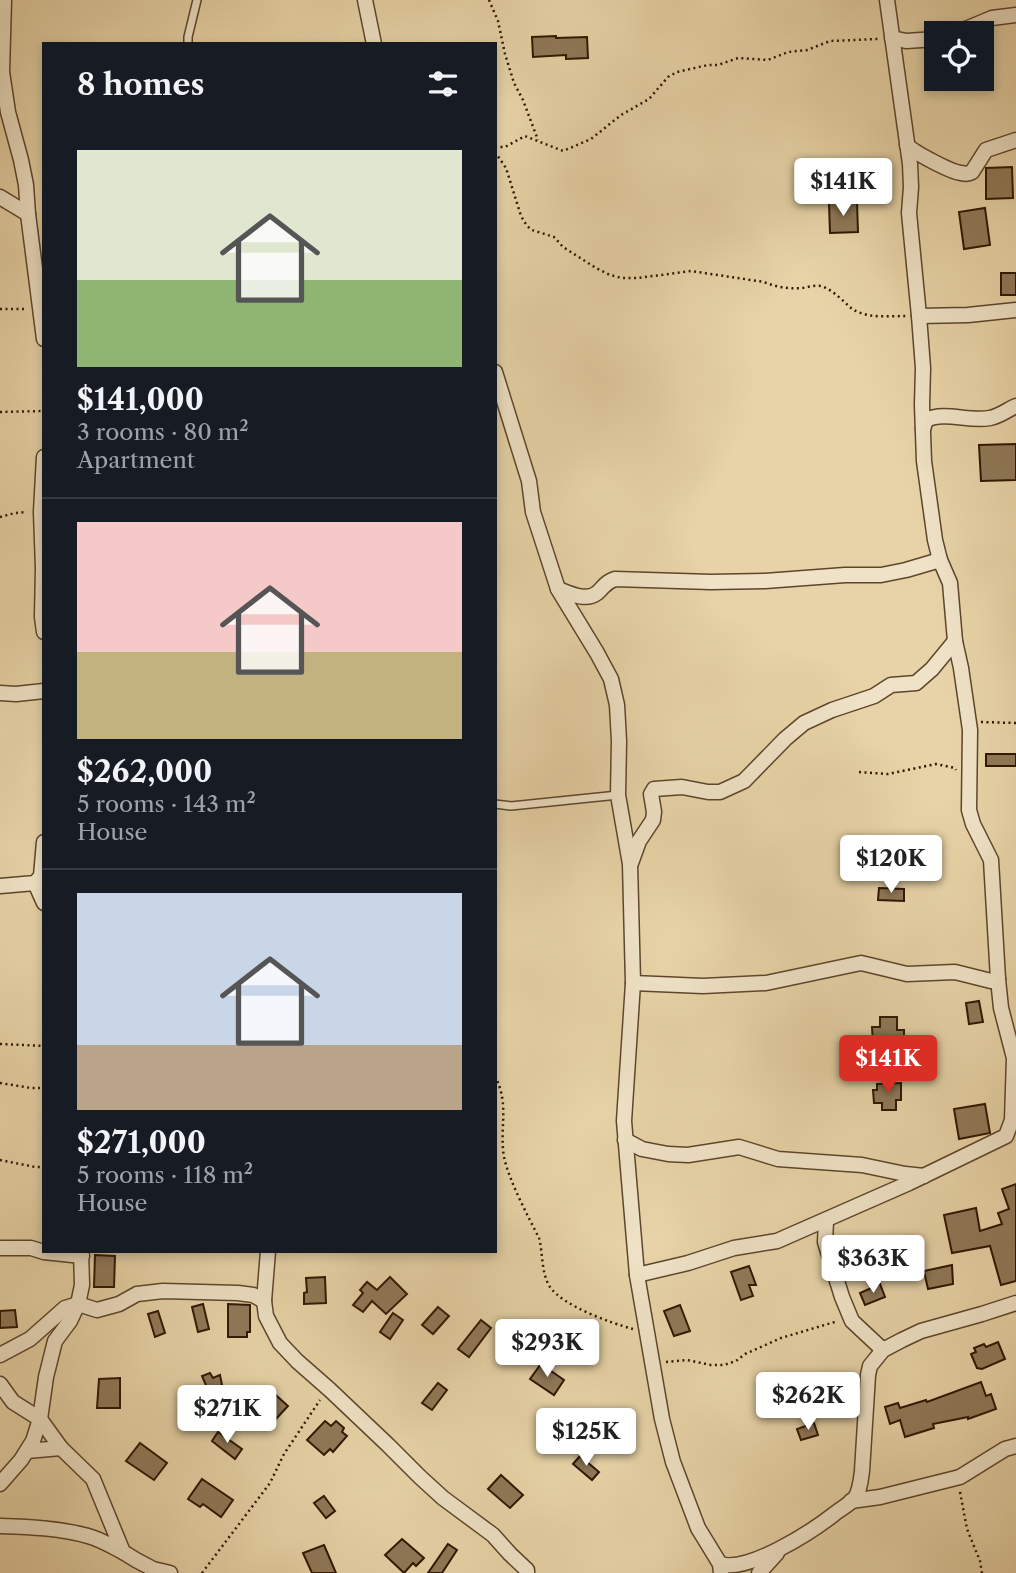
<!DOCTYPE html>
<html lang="en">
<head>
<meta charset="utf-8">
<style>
  body { margin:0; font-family:"Libre Caslon Text",serif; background:#242831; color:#f1f3f6; height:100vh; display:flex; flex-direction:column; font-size:26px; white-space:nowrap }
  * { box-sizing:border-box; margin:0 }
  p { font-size:23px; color:#9ea1a6 }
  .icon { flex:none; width:38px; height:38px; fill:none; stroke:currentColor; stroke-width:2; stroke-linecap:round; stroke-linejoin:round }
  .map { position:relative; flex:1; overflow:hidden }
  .details { position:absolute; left:42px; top:42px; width:455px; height:1211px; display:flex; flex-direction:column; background:#171b24; border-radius:0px; box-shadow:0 4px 10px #0003 }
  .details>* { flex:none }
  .controls { position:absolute; left:924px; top:21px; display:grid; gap:14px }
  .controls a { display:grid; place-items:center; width:70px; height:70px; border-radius:0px; background:#171b24; box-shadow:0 4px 10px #0003; font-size:35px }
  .price { position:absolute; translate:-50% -60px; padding:0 16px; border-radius:7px; background:#fff; color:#222; font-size:23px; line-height:46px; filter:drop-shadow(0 2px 4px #0008) }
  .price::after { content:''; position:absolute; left:50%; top:42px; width:21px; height:16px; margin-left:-10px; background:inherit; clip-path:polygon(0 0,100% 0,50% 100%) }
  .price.active { background:#d93025; color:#fff }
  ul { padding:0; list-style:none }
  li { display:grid; align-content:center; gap:14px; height:371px; padding:0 35px }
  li+li { border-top:2px solid #363941 }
  li span { display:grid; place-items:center; height:217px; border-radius:0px; color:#555 }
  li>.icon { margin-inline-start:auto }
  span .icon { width:126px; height:126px; fill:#fffc; stroke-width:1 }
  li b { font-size:30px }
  h2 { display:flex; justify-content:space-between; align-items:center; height:84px; padding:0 35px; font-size:30px }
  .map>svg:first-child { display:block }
</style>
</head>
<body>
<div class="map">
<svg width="1016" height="1573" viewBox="0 0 1016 1573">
  <rect width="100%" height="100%" fill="#e7d3a7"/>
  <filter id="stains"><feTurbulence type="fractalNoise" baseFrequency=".00286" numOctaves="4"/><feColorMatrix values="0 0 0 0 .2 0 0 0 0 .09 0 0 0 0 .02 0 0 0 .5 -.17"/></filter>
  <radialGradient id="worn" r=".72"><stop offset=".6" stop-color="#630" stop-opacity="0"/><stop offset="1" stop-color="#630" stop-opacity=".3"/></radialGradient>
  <!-- building -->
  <g fill="#907958" stroke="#311702" stroke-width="2">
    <path d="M556 36V38L587 37 588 58 566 59V55L533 57 532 37Z"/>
    <path d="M1012 167 1013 198 986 199V168Z"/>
    <path d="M857 202 858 232 830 233 829 203Z"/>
    <path d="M985 208 990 245 964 249 959 212Z"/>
    <rect x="1001" y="273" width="15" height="22"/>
    <path d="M1016 444V480L981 481 979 445Z"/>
    <rect x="986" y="754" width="30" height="12"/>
    <path d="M879 888 904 889V901L878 900Z"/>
    <path d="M979 1001 983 1022 969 1024 966 1003Z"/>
    <path d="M880 1017H897V1030H904V1043H898V1052H893V1057H882L881 1044H873L872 1027H880Z"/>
    <path d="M901 1083V1100H896V1110H882V1103H874L873 1090H877V1084Z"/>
    <path d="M985 1104 990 1133 959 1139 954 1109Z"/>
    <path d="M1016 1184V1281L1001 1285 990 1246 952 1253 944 1215 976 1208 980 1231 1002 1224 998 1213 1009 1209 1002 1189Z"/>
    <path d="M95 1255 115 1256 114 1287H94Z"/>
    <path d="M952 1265 953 1284 928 1289 924 1271Z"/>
    <path d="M749 1266 756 1285H749L753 1296 741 1300 731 1272Z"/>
    <path d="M325 1277 326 1303 304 1304V1293L307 1292 306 1278Z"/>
    <path d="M390 1277 407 1294 386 1314 372 1301 363 1312 353 1305 363 1293 360 1290 367 1282 377 1290Z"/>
    <path d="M880 1284 885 1297 865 1305 860 1293Z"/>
    <path d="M203 1304 209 1329 198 1332 192 1307Z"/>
    <path d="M228 1304 250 1305V1332H247V1337H228Z"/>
    <path d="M680 1305 690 1331 674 1336 664 1311Z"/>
    <path d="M438 1307 449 1316 433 1334 422 1325Z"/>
    <path d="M15 1310 17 1327 0 1328V1311Z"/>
    <path d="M158 1311 165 1333 155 1337 148 1314Z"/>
    <path d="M393 1313 403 1320 390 1339 380 1332Z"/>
    <path d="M481 1320 491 1328 469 1357 458 1349Z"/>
    <path d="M998 1342 1005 1359 982 1369 977 1368 971 1354 976 1352 974 1348 984 1344 986 1347Z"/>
    <path d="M541 1364 564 1380 554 1395 530 1379Z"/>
    <path d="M210 1373 213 1378 220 1375 223 1390 219 1391 229 1410 218 1415 211 1400 212 1399 202 1376Z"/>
    <path d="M120 1378V1408H97L99 1379Z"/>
    <path d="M981 1382 986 1396 991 1394 996 1409 968 1419V1417L933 1424 934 1428 905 1437 900 1420 890 1424 885 1407 898 1403 900 1408 926 1400 927 1402Z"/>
    <path d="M438 1383 447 1390 432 1410 422 1403Z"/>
    <path d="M268 1388 288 1406 274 1421 254 1403Z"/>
    <path d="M325 1421 331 1426 336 1421 344 1428 342 1432 347 1436 333 1452 330 1449 324 1455 307 1440Z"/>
    <path d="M814 1423 818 1435 801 1440 797 1429Z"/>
    <path d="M218 1432 242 1449 235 1459 212 1441Z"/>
    <path d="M140 1443 167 1463 154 1480 126 1461Z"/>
    <path d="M580 1456 599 1472 592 1480 573 1464Z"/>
    <path d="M501 1475 523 1495 510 1508 488 1489Z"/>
    <path d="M202 1479 233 1500 221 1517 203 1504 200 1507 188 1499Z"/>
    <path d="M324 1496 335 1511 326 1518 314 1503Z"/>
    <path d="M402 1539 424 1558 416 1566 413 1563 404 1573 385 1555Z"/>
    <path d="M448 1544 457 1550 442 1573H428Z"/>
    <path d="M324 1545 336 1573H312L303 1553Z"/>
  </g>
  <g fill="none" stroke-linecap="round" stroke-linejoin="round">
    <!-- service casing -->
    <g stroke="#5e462b" stroke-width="10">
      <g id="service">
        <path d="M188 44V37L197 0"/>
        <path d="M495 804 511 806 618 795"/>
      </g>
    </g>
    <!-- minor casing -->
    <g stroke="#5e462b" stroke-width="17">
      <g id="minor">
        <path d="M4 0 2 72 8 112 21 160 26 185 28 214 44 339"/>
        <path d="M365 0 374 44"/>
        <path d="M887 0 910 164 911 187 909 213 919 316 923 368 922 405 924 461 935 540 940 560 950 583 955 641 961 668 970 730 969 810 973 824 991 860 998 979"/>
        <path d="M956 33 992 18 1016 15"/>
        <path d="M892 38 906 41 936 39"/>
        <path d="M907 145C913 152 951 172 961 173 967 174 967 174 972 172L986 150 1016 140"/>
        <path d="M0 197 28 214"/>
        <path d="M919 316 968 315 1016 310"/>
        <path d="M495 372 529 481 533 512 558 589 597 653 611 679 617 705 619 741 618 795 630 864 633 983 624 1121 637 1275 662 1419 673 1462 698 1528 720 1564 721 1573"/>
        <path d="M923 429 926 420C945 411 969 422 990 418 1000 416 1007 410 1016 406"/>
        <path d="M44 457 41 512 43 568 42 617 44 632"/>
        <path d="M558 589C569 593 586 602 597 593 604 587 605 582 615 579L711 582 765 581 845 575H881L906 570 940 560"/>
        <path d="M0 693 16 694 44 691"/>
        <path d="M631 863 639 841 653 820 654 812 651 794 654 789 682 787 708 792H720L744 781 785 739 804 723 832 710 874 696 891 685 916 683 932 669 955 641"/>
        <path d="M35 883 44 903"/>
        <path d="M0 886 35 883 41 876 44 842"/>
        <path d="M633 983 703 986 766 983 861 963 907 974 955 972 991 981 998 979 1001 1008 1014 1058 1012 1120 1006 1136 909 1183 777 1241 734 1248 688 1263 637 1275"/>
        <path d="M625 1140 642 1149 668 1154 688 1155 739 1147 778 1159 862 1165 905 1174 924 1176"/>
        <path d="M826 1221 825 1242 842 1297 852 1321 883 1350"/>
        <path d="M0 1248H31L44 1252 82 1256"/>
        <path d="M268 1251 264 1301 266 1316 280 1343 297 1361 330 1390 388 1445 420 1477 443 1498 493 1535 510 1554 527 1570V1573"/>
        <path d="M0 1355 30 1339 65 1308 78 1304 82 1285 81 1251"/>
        <path d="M0 1384 13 1402 40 1419 61 1448 93 1479 123 1552 136 1560 153 1569 170 1573"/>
        <path d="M27 1451 61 1448"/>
        <path d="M0 1484 21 1460 33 1441 40 1419 46 1377 55 1341 70 1321 78 1304 97 1310 119 1304 137 1294 163 1291 238 1293 253 1295 264 1301"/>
        <path d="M851 1501 880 1497 960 1477 1005 1449 1016 1446"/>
        <path d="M0 1526C29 1527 59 1528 88 1536 100 1539 111 1546 123 1552"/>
        <path d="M720 1564C748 1573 811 1532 833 1515 839 1510 850 1504 855 1498 860 1491 861 1479 862 1471L868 1375 870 1366 883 1350 902 1340 921 1331 982 1314 1016 1303"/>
        <path d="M759 1573 777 1553"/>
      </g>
    </g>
    <!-- path -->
    <g stroke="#311702" stroke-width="2.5" stroke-dasharray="2 3.5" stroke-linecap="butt">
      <path d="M489 0 498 21 505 54 514 83 523 100 538 140"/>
      <path d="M495 147H505L525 136 563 151 591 139 621 115 649 99 668 77 677 72 708 65H718L738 58 768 60 788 52 807 50 830 41 878 39"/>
      <path d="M495 152 506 168 521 216 527 226 532 230 554 237 563 247 596 268 610 275 622 278H638L691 271 764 282C776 287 788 289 802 288 809 287 817 284 824 287 835 292 843 301 851 308 866 319 888 316 906 316"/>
      <path d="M0 309H26"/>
      <path d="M0 412 44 411"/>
      <path d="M0 517 15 513 27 512"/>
      <path d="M981 722 1016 723"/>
      <path d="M859 772 888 774 936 764 955 768 956 770"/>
      <path d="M0 1044 44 1046"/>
      <path d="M495 1076C510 1105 499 1128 504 1157 509 1181 528 1216 539 1238 543 1253 541 1273 550 1287 563 1306 611 1323 633 1329"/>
      <path d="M0 1083 31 1088H44"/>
      <path d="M0 1160 35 1167H44"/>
      <path d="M666 1362 687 1360 711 1365H724L736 1361 745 1354 781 1338 838 1321"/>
      <path d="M960 1492 967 1529 980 1561 982 1573"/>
      <path d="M202 1573 270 1483 284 1454 320 1400"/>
    </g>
    <!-- service -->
    <use href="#service" stroke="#efe2c6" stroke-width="7"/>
    <!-- minor -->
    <use href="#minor" stroke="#efe2c6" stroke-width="14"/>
  </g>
  <rect width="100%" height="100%" filter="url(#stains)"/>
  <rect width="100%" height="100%" fill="url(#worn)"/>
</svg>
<div class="controls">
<a><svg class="icon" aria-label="locate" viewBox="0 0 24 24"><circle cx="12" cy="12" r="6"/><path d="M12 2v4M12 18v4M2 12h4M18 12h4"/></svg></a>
</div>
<b class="price" style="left:843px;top:218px">$141K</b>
<b class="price" style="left:891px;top:895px">$120K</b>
<b class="price active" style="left:888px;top:1095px">$141K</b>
<b class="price" style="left:873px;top:1295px">$363K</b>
<b class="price" style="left:547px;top:1379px">$293K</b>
<b class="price" style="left:808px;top:1432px">$262K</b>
<b class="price" style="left:227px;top:1445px">$271K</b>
<b class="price" style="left:586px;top:1468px">$125K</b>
<section class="details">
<h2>8 homes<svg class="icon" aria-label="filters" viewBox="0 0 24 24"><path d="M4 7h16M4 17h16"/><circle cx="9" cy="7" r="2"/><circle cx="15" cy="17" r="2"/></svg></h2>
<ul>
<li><span style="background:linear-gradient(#dfe7d0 60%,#8fb573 0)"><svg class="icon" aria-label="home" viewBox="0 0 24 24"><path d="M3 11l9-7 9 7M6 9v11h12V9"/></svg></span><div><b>$141,000</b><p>3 rooms · 80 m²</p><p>Apartment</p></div></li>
<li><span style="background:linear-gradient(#f6c9c9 60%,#c2b280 0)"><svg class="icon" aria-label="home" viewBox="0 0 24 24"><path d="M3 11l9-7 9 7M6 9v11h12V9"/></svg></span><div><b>$262,000</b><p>5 rooms · 143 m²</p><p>House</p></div></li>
<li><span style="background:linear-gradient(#c9d6e8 70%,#b9a48a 0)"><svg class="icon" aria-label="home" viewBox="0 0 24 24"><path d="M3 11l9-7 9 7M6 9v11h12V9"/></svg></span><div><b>$271,000</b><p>5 rooms · 118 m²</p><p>House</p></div></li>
</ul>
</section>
</div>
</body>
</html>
